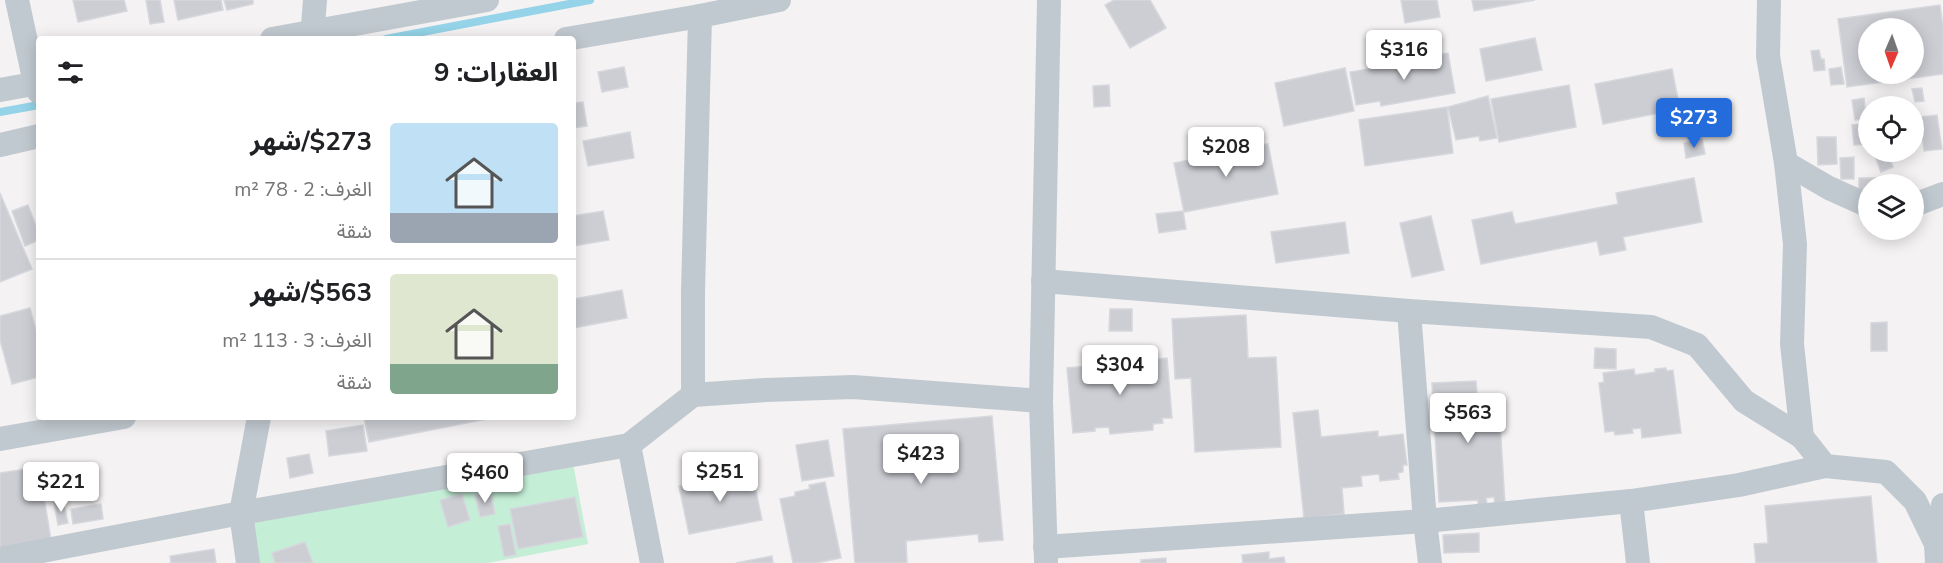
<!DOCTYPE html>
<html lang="ar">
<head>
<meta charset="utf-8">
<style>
  body { margin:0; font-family:"Nunito Sans","Noto Sans Arabic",sans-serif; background:#f2f2f2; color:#202124; direction:rtl; height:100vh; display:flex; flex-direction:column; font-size:22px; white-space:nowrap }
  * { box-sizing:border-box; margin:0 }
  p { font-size:20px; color:#757577 }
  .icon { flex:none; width:33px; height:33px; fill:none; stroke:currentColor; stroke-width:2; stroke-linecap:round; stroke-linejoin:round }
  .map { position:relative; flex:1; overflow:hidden; direction:ltr }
  .details { position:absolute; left:36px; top:36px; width:540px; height:384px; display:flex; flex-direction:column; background:#fff; border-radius:6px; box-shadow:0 3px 15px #0003; direction:rtl }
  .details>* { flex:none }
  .needle { width:39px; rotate:182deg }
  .controls { position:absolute; left:1858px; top:18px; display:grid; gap:12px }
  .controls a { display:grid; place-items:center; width:66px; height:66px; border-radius:50%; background:#fff; box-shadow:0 3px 15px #0003; font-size:30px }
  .price { position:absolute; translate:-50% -51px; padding:0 14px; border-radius:6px; background:#fff; color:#222; font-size:20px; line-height:39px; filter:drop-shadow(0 2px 3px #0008) }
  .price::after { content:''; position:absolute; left:50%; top:36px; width:18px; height:14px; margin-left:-9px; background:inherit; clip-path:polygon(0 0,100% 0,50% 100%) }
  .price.active { background:#246cdc; color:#fff }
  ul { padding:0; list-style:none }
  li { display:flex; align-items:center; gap:18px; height:150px; padding:0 18px }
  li+li { border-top:2px solid #e0e0e0 }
  li span { display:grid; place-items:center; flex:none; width:168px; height:120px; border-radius:6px; color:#555 }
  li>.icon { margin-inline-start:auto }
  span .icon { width:72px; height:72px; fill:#fffc; stroke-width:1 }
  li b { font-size:26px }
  h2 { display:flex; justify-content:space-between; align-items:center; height:72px; padding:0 18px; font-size:26px }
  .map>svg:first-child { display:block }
</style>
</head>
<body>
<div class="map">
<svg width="1943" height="563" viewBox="0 0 1943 563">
  <rect width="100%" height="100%" fill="#f4f2f2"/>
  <!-- green -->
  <path fill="#c4eed6" d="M573 463 588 544 488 563H259L252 523Z"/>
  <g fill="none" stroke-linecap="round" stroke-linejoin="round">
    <!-- stream -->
    <g stroke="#94d3e8" stroke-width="8">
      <path d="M386 39 590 0"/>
      <path d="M0 112 39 105"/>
    </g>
  </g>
  <!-- building -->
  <g fill="#ccced4" stroke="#d6d8dd" stroke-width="1.5" fill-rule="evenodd">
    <path d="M73 0H124L127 11 78 22Z"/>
    <path d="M146 0H160L164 22 150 24Z"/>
    <path d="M174 0H221L223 10 178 20Z"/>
    <path d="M224 0H253V4L227 10Z"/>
    <path d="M1114 0H1150L1166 28 1130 48 1105 5Z"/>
    <path d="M1401 0H1437L1440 17 1405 23Z"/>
    <path d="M1472 0H1535L1474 11Z"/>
    <path d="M1940 5 1943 27V74L1847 87 1838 19ZM1869 28H1914V74H1869Z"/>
    <path d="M1535 38 1542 70 1486 81 1480 49Z"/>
    <path d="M1819 50 1821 59H1824L1825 70 1814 71 1811 51Z"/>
    <path d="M1448 53 1455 93 1381 106 1380 101 1356 105 1350 72 1374 68 1373 66Z"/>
    <path d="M624 67 628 87 602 92 598 72Z"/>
    <path d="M1841 67 1844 84 1831 85 1829 69Z"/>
    <path d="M1345 68 1354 111 1284 126 1275 83Z"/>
    <path d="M1672 69 1680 109 1603 124 1595 84Z"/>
    <path d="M1109 85 1110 106 1094 107 1093 86Z"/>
    <path d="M1569 85 1576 127 1499 142 1491 99Z"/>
    <path d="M1922 88 1924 101 1915 102 1912 89Z"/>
    <path d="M1488 96 1497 138 1480 141 1479 136 1456 140 1448 107Z"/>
    <path d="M1864 98 1866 119 1855 120 1852 100Z"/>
    <path d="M583 102 587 126 573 128V103Z"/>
    <path d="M1447 107 1453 153 1365 166 1359 120Z"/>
    <path d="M1937 115 1942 149 1924 151 1920 117Z"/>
    <path d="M1869 123V144L1854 145 1852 125Z"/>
    <path d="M630 132 634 158 588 166 583 141Z"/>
    <path d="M1817 137H1836L1837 164 1818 165Z"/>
    <path d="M1702 139 1705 154 1686 158 1684 143Z"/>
    <path d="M1268 144 1278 194 1184 212 1174 163Z"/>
    <path d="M1888 155 1893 167 1881 172 1876 159Z"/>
    <path d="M1854 157V179H1841L1840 158Z"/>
    <path d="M1694 178 1702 222 1623 237 1626 250 1600 255 1597 241 1481 264 1472 220 1512 212 1515 224 1618 204 1616 193Z"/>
    <path d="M1859 178H1899V184H1869V192H1859Z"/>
    <path d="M0 193 32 269 0 282Z"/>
    <path d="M28 205 39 234V240L25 246 12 211Z"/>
    <path d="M603 211 609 240 573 246V216Z"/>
    <path d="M1183 211 1186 229 1159 233 1156 214Z"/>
    <path d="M1431 216 1444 270 1412 277 1400 223Z"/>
    <path d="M1345 222 1349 253 1276 263 1271 232Z"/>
    <path d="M622 290 627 318 573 328V299Z"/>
    <path d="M30 308 39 341V377L12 384 0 340V316Z"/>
    <path d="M1110 309H1132V331H1109Z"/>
    <path d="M1246 315 1248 358 1276 357 1281 447 1195 452 1191 378 1175 379 1172 319Z"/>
    <path d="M1887 322V351H1871V323Z"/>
    <path d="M1595 348 1616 349V369L1594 368Z"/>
    <path d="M1167 358 1172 418H1162L1163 423 1153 424V430L1110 434 1109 427 1095 428V431L1073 433 1067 368Z"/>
    <path d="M1666 368 1667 371 1673 370 1681 433 1642 438 1641 428 1632 429 1633 433 1615 435 1614 431 1605 432 1599 383 1604 382 1603 373 1634 369 1635 375 1655 372V369Z"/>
    <path d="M1476 381 1477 394H1489L1490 405 1499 404 1505 505 1495 506 1494 497 1486 498 1487 505 1478 506V500L1439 502 1432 383Z"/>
    <path d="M1318 410 1321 437 1378 431V437L1403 434 1407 465H1403V472L1398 473 1399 479 1380 481 1379 474 1361 476 1362 486 1342 488 1344 514 1304 518 1293 413Z"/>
    <path d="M992 416 1003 540 979 542 978 534 906 541 907 563H855L843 429Z"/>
    <path d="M364 417H497L369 442Z"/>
    <path d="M363 425 367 451 329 456 326 431Z"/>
    <path d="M828 440 834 476 802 481 796 445Z"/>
    <path d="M309 454 313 473 290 478 287 458Z"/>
    <path d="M39 467 51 540 0 548V473Z"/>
    <path d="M752 472 762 520 689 534 679 486Z"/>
    <path d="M825 482 841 558 816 563H793L780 499 795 496V492L810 489 809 485Z"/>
    <path d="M491 492 495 514 480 517 475 495Z"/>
    <path d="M462 494 470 520 448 527 440 500Z"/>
    <path d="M1871 496 1877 563H1756L1754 544 1768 543 1765 506Z"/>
    <path d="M575 497 583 537 518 549 510 509Z"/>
    <path d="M63 501 68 523 58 525 54 502Z"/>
    <path d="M101 504 103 519 73 524 71 509Z"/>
    <path d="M510 524 516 555 504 557 498 526Z"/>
    <path d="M1479 533V552L1444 553 1443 535Z"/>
    <path d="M305 542 313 563H275L272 553Z"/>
    <path d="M214 549 216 563H171L170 556Z"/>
    <path d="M1269 552V559L1284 557 1285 563H1243L1242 555Z"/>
    <path d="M772 556 773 563H736Z"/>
    <path d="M1166 558V563H1141V560Z"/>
  </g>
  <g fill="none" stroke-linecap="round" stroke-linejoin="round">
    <!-- minor -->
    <g stroke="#c1c9d0" stroke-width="24">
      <path d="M17 0 35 83 39 92"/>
      <path d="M1769 0 1768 56 1786 163 1795 244 1792 344 1802 437 1825 466 1886 472 1915 501 1936 544 1937 563"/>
      <path d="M272 39 487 0"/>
      <path d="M312 39 315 0"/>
      <path d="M566 39 700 16 779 0"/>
      <path d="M0 90 39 83"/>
      <path d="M0 145 39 136"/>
      <path d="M1786 163 1829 188 1869 206"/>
      <path d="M1914 205 1943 194"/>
      <path d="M1043 281 1409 311 1425 521 1430 563"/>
      <path d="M1409 311 1651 327 1697 345 1744 401 1802 437"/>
      <path d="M693 395V292L700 16"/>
      <path d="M0 439 124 417"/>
      <path d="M629 445 652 563"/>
      <path d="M1631 501 1638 563"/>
      <path d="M1936 544 1943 505"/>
      <path d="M1045 547 1425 521 1631 501 1739 485 1825 466"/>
      <path d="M0 559 241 513 629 445 693 395 766 390 853 387 1041 401"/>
      <path d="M1046 561 1041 401 1049 0"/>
      <path d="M248 563 241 513 259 417"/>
    </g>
  </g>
</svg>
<div class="controls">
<a><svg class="needle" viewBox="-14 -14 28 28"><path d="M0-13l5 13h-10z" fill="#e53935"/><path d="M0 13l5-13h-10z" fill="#757577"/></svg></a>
<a><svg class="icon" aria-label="locate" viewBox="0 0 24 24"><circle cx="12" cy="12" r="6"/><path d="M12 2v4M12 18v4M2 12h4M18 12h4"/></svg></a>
<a><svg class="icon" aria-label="layers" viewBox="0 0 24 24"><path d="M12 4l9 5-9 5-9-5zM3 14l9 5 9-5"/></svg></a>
</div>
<b class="price" style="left:1404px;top:81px">$316</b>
<b class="price active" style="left:1694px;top:149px">$273</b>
<b class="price" style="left:1226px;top:178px">$208</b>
<b class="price" style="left:1120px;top:396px">$304</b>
<b class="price" style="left:1468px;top:444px">$563</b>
<b class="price" style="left:921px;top:485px">$423</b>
<b class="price" style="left:720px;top:503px">$251</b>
<b class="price" style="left:485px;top:504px">$460</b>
<b class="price" style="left:61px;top:513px">$221</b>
<section class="details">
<h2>العقارات: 9<svg class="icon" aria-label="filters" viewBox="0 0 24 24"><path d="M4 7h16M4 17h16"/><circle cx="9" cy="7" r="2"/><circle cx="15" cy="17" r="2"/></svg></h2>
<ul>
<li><span style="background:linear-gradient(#bfe0f5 75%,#9aa5b1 0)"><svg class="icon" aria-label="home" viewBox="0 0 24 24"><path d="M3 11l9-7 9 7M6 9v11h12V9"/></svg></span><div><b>$273/شهر</b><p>الغرف: 2 · 78 m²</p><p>شقة</p></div></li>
<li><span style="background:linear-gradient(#dfe7d0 75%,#7fa58c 0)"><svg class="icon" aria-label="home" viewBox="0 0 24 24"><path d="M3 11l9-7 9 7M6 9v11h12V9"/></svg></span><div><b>$563/شهر</b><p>الغرف: 3 · 113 m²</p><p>شقة</p></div></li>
</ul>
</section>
</div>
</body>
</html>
